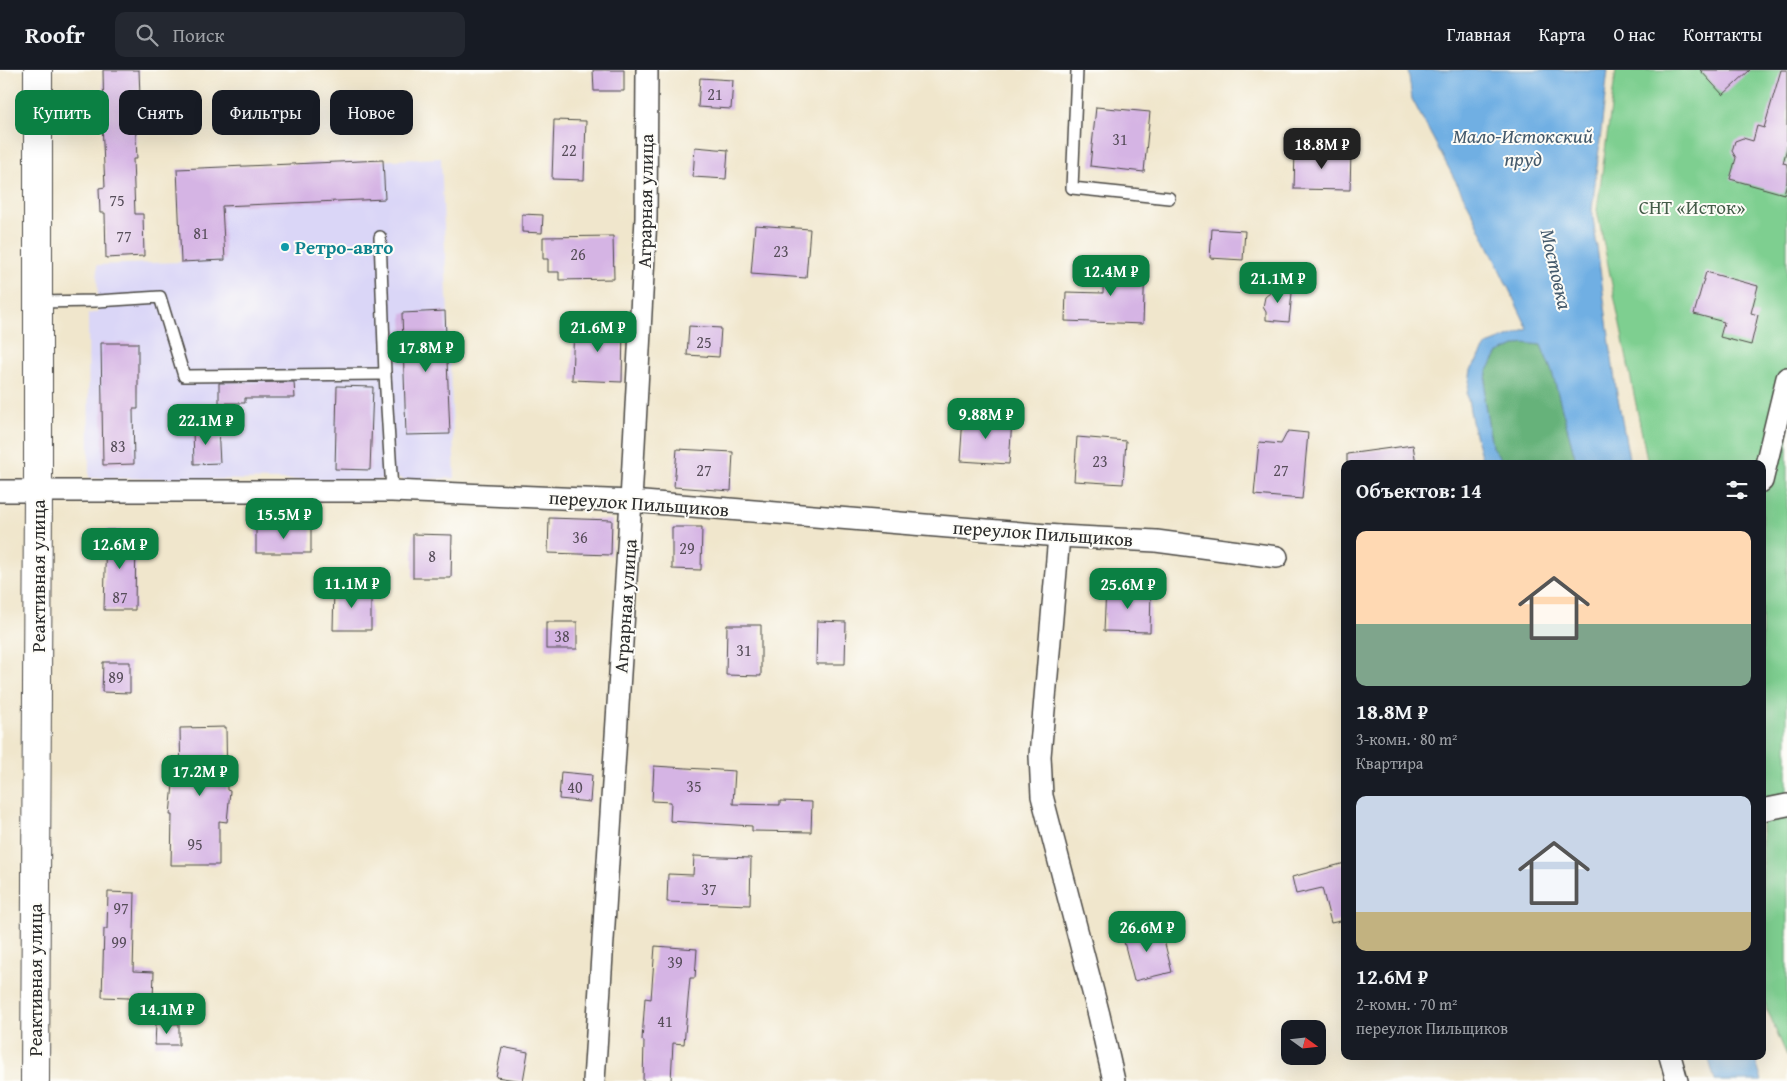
<!DOCTYPE html>
<html lang="ru">
<head>
<meta charset="utf-8">
<style>
  body { margin:0; font-family:"Gentium Book Plus",serif; background:#242831; color:#f1f3f6; height:100vh; display:flex; flex-direction:column; font-size:19px; white-space:nowrap }
  * { box-sizing:border-box; margin:0 }
  p { font-size:16px; color:#9ea1a6 }
  .icon { flex:none; width:28px; height:28px; fill:none; stroke:currentColor; stroke-width:2; stroke-linecap:round; stroke-linejoin:round }
  .map { position:relative; flex:1; overflow:hidden }
  .details { position:absolute; left:1341px; top:390px; width:425px; height:600px; display:flex; flex-direction:column; background:#171b24; border-radius:10px; box-shadow:0 5px 20px #0002 }
  .details>* { flex:none }
  .hud { position:absolute; left:15px; top:20px; width:475px; height:45px; display:flex; gap:10px }
  .needle { width:32px; rotate:105deg }
  .tools { position:absolute; left:1281px; top:950px; display:grid; gap:10px }
  .tools a { display:grid; place-items:center; width:45px; height:45px; border-radius:10px; background:#171b24; box-shadow:0 5px 20px #0002; font-size:25px }
  .price { position:absolute; translate:-50% -42px; padding:0 11px; border-radius:10px; background:#0b8043; color:#fff; font-size:16px; line-height:32px; filter:drop-shadow(0 1px 2px #0008) }
  .price::after { content:''; position:absolute; left:50%; top:30px; width:15px; height:11px; margin-left:-8px; background:inherit; clip-path:polygon(0 0,100% 0,50% 100%) }
  .price.selected { background:#222; color:#fff }
  ul { padding:0; list-style:none }
  li { display:grid; align-content:center; gap:10px; height:265px; padding:0 15px }
  li span { display:grid; place-items:center; height:155px; border-radius:10px; color:#555 }
  li>.icon { margin-inline-start:auto }
  span .icon { width:90px; height:90px; fill:#fffc; stroke-width:1 }
  li b { font-size:21px }
  h2 { display:flex; justify-content:space-between; align-items:center; height:60px; padding:0 15px; font-size:21px }
  .tag { padding:0 18px; border-radius:10px; background:#171b24; box-shadow:0 5px 20px #0002; font-size:18px; line-height:45px }
  .tag.selected { background:#0b8043; color:#fff }
  header { display:flex; align-items:center; gap:30px; box-sizing:border-box; height:70px; padding:0 25px; background:#171b24; border-bottom:1px solid #363941 }
  header strong { font-size:24px }
  nav { display:flex; gap:28px; margin-inline-start:auto; font-size:18px }
  .search { width:350px; height:45px; background:#242831; display:flex; align-items:center; gap:12px; box-sizing:border-box; padding:0 18px; border-radius:10px; color:#9ea1a6; font-size:19px }
  .map>svg:first-child { display:block }
</style>
</head>
<body>
<header>
<strong>Roofr</strong>
<div class="search"><svg class="icon" aria-label="search" viewBox="0 0 24 24"><circle cx="10" cy="10" r="6"/><path d="M15 15l6 6"/></svg>Поиск</div>
<nav><a>Главная</a><a>Карта</a><a>О нас</a><a>Контакты</a></nav>
</header>
<div class="map">
<svg width="1787" height="1011" viewBox="0 0 1787 1011">
  <rect width="100%" height="100%" fill="#fdfcf7"/>
  <filter id="ink" filterUnits="userSpaceOnUse"><feTurbulence type="fractalNoise" baseFrequency=".02" numOctaves="2"/><feDisplacementMap in="SourceGraphic" scale="10" xChannelSelector="R" yChannelSelector="G"/><feConvolveMatrix kernelMatrix="1 2 1 2 8 2 1 2 1" color-interpolation-filters="sRGB"/></filter>
  <filter id="wash" filterUnits="userSpaceOnUse"><feTurbulence type="fractalNoise" baseFrequency=".0096" numOctaves="4" result="noise"/><feDisplacementMap in="SourceGraphic" scale="20" xChannelSelector="R" yChannelSelector="G"/><feGaussianBlur stdDeviation="1.12" result="paint"/><feColorMatrix in="noise" values="0 0 0 0 0 0 0 0 0 0 0 0 0 0 0 0 0 1.4 0 .05"/><feComposite in="paint" operator="in"/></filter>
  <g filter="url(#wash)">
    <rect width="100%" height="100%" fill="#f0e6cc"/>
    <!-- built -->
    <path fill="#dad6f7" d="M441 88 455 408 404 410 392 405 376 411 89 408 88 244 98 242 97 195 181 192 177 99Z"/>
    <!-- green -->
    <path fill="#7ecf90" stroke="#547d5e" d="M1616 0H1787V986L1762 927V394H1648L1597 140Z"/>
    <!-- forest -->
    <path fill="#66b27a" stroke="#486e52" d="M1523 273 1541 275 1552 302 1577 394H1510L1503 391 1492 377 1484 329 1487 302 1498 283Z"/>
    <!-- water -->
    <g fill="#70afe3" stroke="#4e6d87">
      <path d="M1408 0H1608L1592 140 1616 318 1630 394H1577L1552 302 1541 275 1523 273 1498 283 1487 302 1484 329 1492 377 1503 391 1510 394H1487L1481 386 1473 357 1467 324 1471 300 1487 275 1528 259 1471 140 1412 29Z"/>
      <path d="M1708 986H1754L1762 1011H1715Z"/>
    </g>
    <g id="blocks">
      <!-- building -->
      <g fill="#d5b4e4">
        <path d="M103 0H139L140 27H134L137 89H133L135 144H143L144 186 106 188 105 143H100L99 118 105 117 102 53H104Z"/>
        <path d="M593 0H624V21H594Z"/>
        <path d="M1700 0H1750L1723 25Z"/>
        <path d="M1781 0H1787V78L1783 93 1787 94V113L1784 124 1730 109 1736 88 1732 81 1735 71 1743 68 1753 71 1757 56 1764 58Z"/>
        <path d="M700 8 733 10 731 39 698 37Z"/>
        <path d="M1096 37 1150 42 1144 102 1090 96Z"/>
        <path d="M554 50 586 51 584 110 552 109Z"/>
        <path d="M695 77 728 80 726 109 693 107Z"/>
        <path d="M1295 80 1351 82 1350 120 1294 119Z"/>
        <path d="M383 90 385 129 222 136 225 190 181 192 177 99Z"/>
        <path d="M522 144 543 145 542 163 522 162Z"/>
        <path d="M755 155 810 159 806 208 751 204Z"/>
        <path d="M1212 159 1245 161 1243 190 1210 188Z"/>
        <path d="M613 166 614 209 559 210V202H548V189H543V167Z"/>
        <path d="M1104 192 1145 194 1143 254 1065 251 1066 222 1103 223Z"/>
        <path d="M1706 202 1758 216 1751 243 1758 245 1751 275 1720 267 1724 252 1694 244Z"/>
        <path d="M1271 213 1287 215 1286 222 1292 223 1289 252 1266 250V242L1263 237 1265 227 1270 223Z"/>
        <path d="M445 241 450 364 406 365 402 243Z"/>
        <path d="M574 254 623 256 622 312 572 310Z"/>
        <path d="M689 256 721 258 719 287 687 285Z"/>
        <path d="M101 273H138V339H133L134 394 103 395Z"/>
        <path d="M294 312 295 328H245V333H219V313Z"/>
        <path d="M337 316 373 317 370 400 335 399Z"/>
        <path d="M963 347 1012 350 1009 394 960 391Z"/>
        <path d="M218 357 220 393 194 394 193 359Z"/>
        <path d="M1288 361 1308 363 1302 429 1254 425 1259 372 1281 374Z"/>
        <path d="M1077 367 1126 371 1123 414 1074 411Z"/>
        <path d="M1413 375 1416 394H1347V384Z"/>
        <path d="M677 379 733 382 731 421 674 417Z"/>
        <path d="M549 448 612 450 611 485 548 483Z"/>
        <rect x="256" y="456" width="55" height="27"/>
        <path d="M672 457H702L701 500 672 499Z"/>
        <path d="M106 460H136L135 540H104Z"/>
        <path d="M413 464 452 465 451 508H413Z"/>
        <path d="M334 517 371 518V560H333Z"/>
        <path d="M1106 517 1151 519 1150 562 1104 561Z"/>
        <path d="M817 551 846 552 845 594H816Z"/>
        <rect x="546" y="552" width="31" height="27"/>
        <path d="M727 555H761V606L726 605Z"/>
        <path d="M103 592H130V623L102 622Z"/>
        <path d="M226 657 227 720 230 721 227 752 219 751V795H171L172 745H170L173 714 181 715 180 658Z"/>
        <path d="M654 696 735 701 733 734 780 735V731L812 732 811 762 752 761V756L670 751 671 732 652 731Z"/>
        <path d="M561 702 592 705 590 732 559 729Z"/>
        <path d="M694 786 751 788 750 835 667 832 668 804 693 805Z"/>
        <path d="M1345 793V850L1331 853 1322 818 1296 824 1292 807Z"/>
        <path d="M108 822 135 823 133 901 154 902 153 929 102 927 104 859H107Z"/>
        <path d="M1160 854 1172 902 1134 911 1122 864Z"/>
        <path d="M655 876 697 879 695 908H690L684 974 673 973 671 1011H643L644 971 642 970 645 928 651 929Z"/>
        <path d="M156 954H179V975H155Z"/>
        <path d="M502 977 528 982 523 1011 496 1007Z"/>
      </g>
    </g>
  </g>
  <g filter="url(#ink)">
    <use href="#blocks" fill-opacity="0" stroke="#494743" stroke-width="1"/>
    <g fill="none" stroke-linecap="round" stroke-linejoin="round">
      <!-- service casing -->
      <g stroke="#494743" stroke-width="14">
        <g id="service">
          <path d="M1077 0 1072 118 1169 128"/>
          <path d="M380 167 385 304 392 421"/>
          <path d="M38 232 97 231 160 227 184 306 385 304"/>
        </g>
      </g>
      <!-- minor casing -->
      <g stroke="#494743" stroke-width="24">
        <g id="minor">
          <path d="M1762 411 1787 308"/>
          <path d="M0 421H392L631 431 1059 466 1156 471 1277 487"/>
          <path d="M1059 466 1040 686 1042 726 1099 945 1114 1011"/>
          <path d="M1762 740 1787 735"/>
          <path d="M1670 986 1677 1011"/>
          <path d="M594 1011 631 431 646 148 647 0"/>
        </g>
      </g>
      <!-- secondary casing -->
      <g stroke="#494743" stroke-width="30">
        <path id="secondary" d="M35 1011 38 420V0"/>
      </g>
      <!-- service -->
      <use href="#service" stroke="#fff" stroke-width="11"/>
      <!-- minor -->
      <use href="#minor" stroke="#fff" stroke-width="21"/>
      <!-- secondary -->
      <use href="#secondary" stroke="#fff" stroke-width="28"/>
    </g>
  </g>
  <!-- markers -->
  <circle fill="#0f9aa8" stroke="#fdfcf7" stroke-width="2" cx="285" cy="177" r="5"/>
  <g text-anchor="middle" dominant-baseline="central" stroke-width="4" stroke-linejoin="round" paint-order="stroke">
    <!-- number labels -->
    <g font-size="16" fill="#564d59">
      <text x="715" y="24">21</text>
      <text x="1120" y="69">31</text>
      <text x="569" y="80">22</text>
      <text x="117" y="130">75</text>
      <text x="201" y="163">81</text>
      <text x="124" y="166">77</text>
      <text x="781" y="181">23</text>
      <text x="578" y="184">26</text>
      <text x="704" y="272">25</text>
      <text x="118" y="376">83</text>
      <text x="1100" y="391">23</text>
      <text x="704" y="400">27</text>
      <text x="1281" y="400">27</text>
      <text x="580" y="467">36</text>
      <text x="687" y="478">29</text>
      <text x="432" y="486">8</text>
      <text x="120" y="527">87</text>
      <text x="562" y="566">38</text>
      <text x="744" y="580">31</text>
      <text x="116" y="607">89</text>
      <text x="694" y="716">35</text>
      <text x="575" y="717">40</text>
      <text x="195" y="774">95</text>
      <text x="709" y="819">37</text>
      <text x="121" y="838">97</text>
      <text x="119" y="872">99</text>
      <text x="675" y="892">39</text>
      <text x="665" y="951">41</text>
    </g>
    <!-- street labels -->
    <g font-size="19" fill="#2b2b2b" stroke="#fdfcf7">
      <text transform="translate(645 131) rotate(-89)">Аграрная улица</text>
      <text transform="translate(639 433) rotate(4)">переулок Пильщиков</text>
      <text transform="translate(1043 463) rotate(4)">переулок Пильщиков</text>
      <text transform="translate(38 506) rotate(-90)">Реактивная улица</text>
      <text transform="translate(625 536) rotate(-86)">Аграрная улица</text>
      <text transform="translate(35 910) rotate(-90)">Реактивная улица</text>
    </g>
    <!-- park labels -->
    <g font-size="19" fill="#445c49" stroke="#fdfcf7">
      <text x="1692" y="137">СНТ «Исток»</text>
    </g>
    <!-- culture labels -->
    <g font-size="19" font-weight="bold" fill="#0d838f" stroke="#fdfcf7" text-anchor="start">
      <text x="295" y="177">Ретро-авто</text>
    </g>
    <!-- water labels -->
    <g font-size="20" font-style="italic" fill="#43596b" stroke="#fdfcf7">
      <text x="1523" y="65">Мало-Истокский<tspan x="1523" dy="23">пруд</tspan></text>
      <text transform="translate(1557 199) rotate(77)">Мостовка</text>
    </g>
  </g>
</svg>
<div class="tools">
<a><svg class="needle" viewBox="-14 -14 28 28"><path d="M0-13l5 13h-10z" fill="#e53935"/><path d="M0 13l5-13h-10z" fill="#9ea1a6"/></svg></a>
</div>
<b class="price selected" style="left:1322px;top:100px">18.8M ₽</b>
<b class="price" style="left:1111px;top:227px">12.4M ₽</b>
<b class="price" style="left:1278px;top:234px">21.1M ₽</b>
<b class="price" style="left:598px;top:283px">21.6M ₽</b>
<b class="price" style="left:426px;top:303px">17.8M ₽</b>
<b class="price" style="left:986px;top:370px">9.88M ₽</b>
<b class="price" style="left:206px;top:376px">22.1M ₽</b>
<b class="price" style="left:284px;top:470px">15.5M ₽</b>
<b class="price" style="left:120px;top:500px">12.6M ₽</b>
<b class="price" style="left:352px;top:539px">11.1M ₽</b>
<b class="price" style="left:1128px;top:540px">25.6M ₽</b>
<b class="price" style="left:200px;top:727px">17.2M ₽</b>
<b class="price" style="left:1147px;top:883px">26.6M ₽</b>
<b class="price" style="left:167px;top:965px">14.1M ₽</b>
<div class="hud">
<a class="tag selected">Купить</a>
<a class="tag">Снять</a>
<a class="tag">Фильтры</a>
<a class="tag">Новое</a>
</div>
<section class="details">
<h2>Объектов: 14<svg class="icon" aria-label="filters" viewBox="0 0 24 24"><path d="M4 7h16M4 17h16"/><circle cx="9" cy="7" r="2"/><circle cx="15" cy="17" r="2"/></svg></h2>
<ul>
<li><span style="background:linear-gradient(#ffd9b3 60%,#7fa58c 0)"><svg class="icon" aria-label="home" viewBox="0 0 24 24"><path d="M3 11l9-7 9 7M6 9v11h12V9"/></svg></span><div><b>18.8M ₽</b><p>3-комн. · 80 m²</p><p>Квартира</p></div></li>
<li><span style="background:linear-gradient(#c9d6e8 75%,#c2b280 0)"><svg class="icon" aria-label="home" viewBox="0 0 24 24"><path d="M3 11l9-7 9 7M6 9v11h12V9"/></svg></span><div><b>12.6M ₽</b><p>2-комн. · 70 m²</p><p>переулок Пильщиков</p></div></li>
</ul>
</section>
</div>
</body>
</html>
